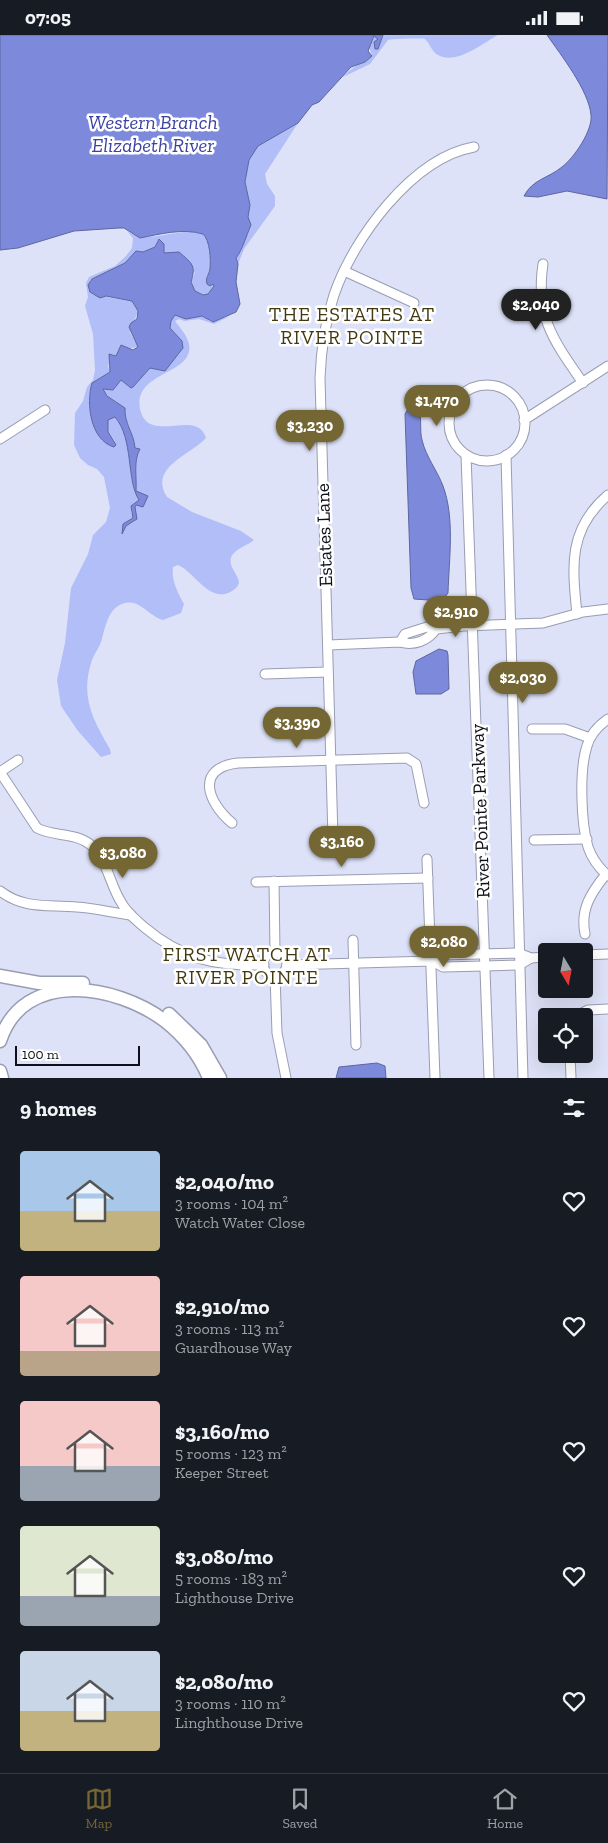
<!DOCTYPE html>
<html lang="en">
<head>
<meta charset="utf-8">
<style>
  body { margin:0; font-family:"Zilla Slab",serif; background:#20242c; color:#f1f3f6; height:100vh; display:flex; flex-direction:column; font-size:19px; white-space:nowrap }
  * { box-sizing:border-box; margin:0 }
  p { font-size:16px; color:#9ea1a6 }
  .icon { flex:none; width:28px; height:28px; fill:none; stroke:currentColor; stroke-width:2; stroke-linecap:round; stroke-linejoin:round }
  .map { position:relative; height:1043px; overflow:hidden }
  .panel { display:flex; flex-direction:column; background:#171b24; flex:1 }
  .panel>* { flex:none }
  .needle { width:32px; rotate:170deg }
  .controls { position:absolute; left:538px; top:908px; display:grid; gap:10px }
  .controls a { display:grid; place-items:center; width:55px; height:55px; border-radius:5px; background:#171b24; box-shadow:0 5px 20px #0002; font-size:25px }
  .scale { position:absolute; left:15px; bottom:12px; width:125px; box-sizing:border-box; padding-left:5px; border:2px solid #0f1118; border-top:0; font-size:14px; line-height:18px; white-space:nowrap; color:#0f1118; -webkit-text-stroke:4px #fff; paint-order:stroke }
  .price { position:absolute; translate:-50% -42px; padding:0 11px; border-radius:18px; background:#746734; color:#fff; font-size:16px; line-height:32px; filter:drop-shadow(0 1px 2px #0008) }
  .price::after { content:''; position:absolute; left:50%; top:30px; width:15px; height:11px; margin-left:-8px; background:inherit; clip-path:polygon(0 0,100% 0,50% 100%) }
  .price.on { background:#222; color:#fff }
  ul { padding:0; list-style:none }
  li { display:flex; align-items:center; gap:15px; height:125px; padding:0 20px }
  li span { display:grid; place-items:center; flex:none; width:140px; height:100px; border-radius:5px; color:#555 }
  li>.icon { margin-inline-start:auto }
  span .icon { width:60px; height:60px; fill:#fffc; stroke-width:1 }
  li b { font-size:21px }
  h2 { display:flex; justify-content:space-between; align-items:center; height:60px; padding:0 20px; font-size:21px }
  .status { display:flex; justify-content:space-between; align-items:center; height:35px; padding:0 25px; background:#171b24; direction:ltr }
  .status svg { height:14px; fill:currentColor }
  .tab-bar { display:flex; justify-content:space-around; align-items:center; height:70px; border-top:1px solid #363941; background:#171b24; font-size:14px; color:#9ea1a6 }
  .tab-bar a { display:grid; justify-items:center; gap:2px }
  .tab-bar .on { color:#746734 }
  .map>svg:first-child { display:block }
</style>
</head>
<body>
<div class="status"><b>07:05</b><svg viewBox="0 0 49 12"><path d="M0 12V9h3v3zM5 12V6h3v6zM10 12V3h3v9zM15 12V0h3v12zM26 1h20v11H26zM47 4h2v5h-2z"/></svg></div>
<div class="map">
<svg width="608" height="1043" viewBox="0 0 608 1043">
  <rect width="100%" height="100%" fill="#dde2f8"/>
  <!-- green -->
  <g fill="#b2bef8">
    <path d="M375 0 378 4 376 14H378L383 0H498C483 8 458 29 440 21 432 18 431 10 425 4 422 3 389 4 388 5L370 29 343 42C352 32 362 28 372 19L369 13Z"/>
    <path d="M298 88 265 139 267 149 275 161V171L244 214 238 229 236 223 250 193 248 182 250 170 245 147 249 125 258 111Z"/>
    <path d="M127 196C149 211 177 191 203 199 210 205 211 225 210 234 209 240 205 243 207 249L213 248 214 251 208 259 203 260 195 256 191 247 195 238 179 218H164L158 205 155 212 143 217 136 216 125 228 90 245V257L94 260 132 266 138 276 130 297 138 312 121 315 116 321 112 319 108 331 110 337 92 348C86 366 90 392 103 406H115C107 400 108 395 108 385L115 382C135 405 125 442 139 466L131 476 133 483 123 489 125 492 135 486V472L148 461 136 457C137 443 133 426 140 414L135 413C135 403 125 378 119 370 114 363 105 363 104 353L113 355 121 345 131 353 133 352 150 333 166 335 169 328 180 318 182 306 170 293 171 286 175 280 187 284 202 281 211 287 230 281 214 289 199 284 184 286 179 284 175 286C180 293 187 300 189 309 195 340 133 336 140 374 148 411 197 372 206 403 191 420 148 432 167 462L192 477 241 496 254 505C246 512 225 516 232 532 234 537 238 541 239 547 238 552 236 553 232 556 210 570 194 536 178 530L173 532C171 545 178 558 184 569L181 578 163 585C148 581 139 562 122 569 109 573 105 592 102 604 100 612 95 617 92 625 80 661 92 683 110 714L111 719 101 722 78 696 61 671 57 645 65 608 71 553 88 519 93 500 106 487 110 473 104 442 97 434 88 430 80 423 74 410 75 378 83 366 87 352 93 345 95 335 93 299 85 271 88 262 86 248 89 242 115 231 126 221 132 213 133 203Z"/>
  </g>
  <!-- water -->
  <g fill="#7d8adb" stroke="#5c66a0">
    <path d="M0 0H383L378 14H375L374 7 378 4 374 1 368 16 372 21 365 27 351 32 319 67 312 70 298 88 258 111 249 125 245 147 250 170 248 182 251 190C246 201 243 214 236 223L238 229 236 247 240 269 236 277 213 287 202 281 186 284 175 280 171 286 170 293 182 306 183 313 165 336 150 333 133 352 131 353 121 345 113 355 103 354 107 361 125 373C124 388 134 398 135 413L140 414C133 426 137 442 136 456L148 461 143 472 136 470 135 472 137 484 126 491 122 499 123 489 133 483 131 471 139 465C126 445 134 404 115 382L108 385V397L116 410 114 412C90 405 86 368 92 348L110 337 109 319 116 321 121 310 133 315 138 312 129 292 131 288 137 284 138 276 132 266 106 261 100 263 90 257 88 250 92 244 125 228 136 216 143 217 155 212 159 204 164 209V218L179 217C193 229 196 231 191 247L195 256 203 260 208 259 214 251 213 249 210 251 207 249C205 243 209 240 210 234 211 225 210 205 203 199 183 193 160 199 140 203L124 193H119L74 196 18 213 0 215Z"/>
    <path d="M547 0H608L607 164 567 156 538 162 524 161C533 144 547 144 562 132 574 123 593 95 591 80 589 56 561 20 547 0Z"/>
    <path d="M417 371C423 380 419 395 422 405 426 422 437 435 443 451 455 483 449 524 448 558L442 566 414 564 411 553 405 379 409 372Z"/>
    <path d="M439 614 447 616 448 620 449 654 441 659H416L413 637 416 626Z"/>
    <path d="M377 1028 385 1031 386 1043H336L339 1032Z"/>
  </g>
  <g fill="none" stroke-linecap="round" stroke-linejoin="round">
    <!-- minor casing -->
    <g stroke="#999db2" stroke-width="11">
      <g id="minor">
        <path d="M543 229C535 282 554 306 583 348"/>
        <path d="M344 236 414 268"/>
        <circle cx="487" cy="388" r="38"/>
        <path d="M524 385 608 331"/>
        <path d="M0 404 45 375"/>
        <path d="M466 420 489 1043"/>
        <path d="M506 420 523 1043"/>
        <path d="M577 579C572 531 568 494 608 460"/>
        <path d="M400 607 405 599 427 592 436 594 464 591 543 588 583 577 608 574"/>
        <path d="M328 610 400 607C414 611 428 606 436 594"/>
        <path d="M265 639 328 637"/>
        <path d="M608 684C598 691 590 700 587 711 579 735 581 788 588 812 592 824 599 833 608 841"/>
        <path d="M532 694H565L590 703"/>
        <path d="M0 737 37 793C54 802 75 797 91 810 107 824 110 850 121 867 126 877 135 884 144 892 182 924 214 931 264 930"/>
        <path d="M0 737 18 725"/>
        <path d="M232 788C207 767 195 733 238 728L407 723 416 729 424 768"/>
        <path d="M333 803 320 343C321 316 325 287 334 260 353 204 412 123 474 112"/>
        <path d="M534 805 587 804"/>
        <path d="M427 824 435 1043"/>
        <path d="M274 846 275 918"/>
        <path d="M256 847 428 843"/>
        <path d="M0 856C25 875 49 869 77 872 95 873 113 878 131 880"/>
        <path d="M585 899C580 874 591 858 606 839"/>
        <path d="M353 905 356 1010"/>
        <circle cx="275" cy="929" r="12"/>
        <path d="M584 920 608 919"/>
        <path d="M432 926 441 920 518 918 531 923 546 922"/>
        <path d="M287 930 432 926 443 932 485 931 519 930 531 923"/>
        <path d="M275 941 277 998 286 1043"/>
        <path d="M576 981 588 975 608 974"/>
        <path d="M570 1019 571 1043"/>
      </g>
    </g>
    <!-- highway casing -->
    <g stroke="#999db2" stroke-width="15">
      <g id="highway">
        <path d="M0 941 39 948H83"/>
        <path d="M169 979 201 1010 220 1043"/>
        <path d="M0 1006C23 934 116 949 165 986 184 1001 200 1021 209 1043"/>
        <path d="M0 1036 2 1043"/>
      </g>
    </g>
    <!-- minor -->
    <use href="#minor" stroke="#fff" stroke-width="9"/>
    <!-- highway -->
    <use href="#highway" stroke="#fff" stroke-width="12"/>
  </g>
  <g text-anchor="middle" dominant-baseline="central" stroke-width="5" stroke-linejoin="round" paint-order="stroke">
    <!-- street labels -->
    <g font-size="19" fill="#0f1118" stroke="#fff">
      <text transform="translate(324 500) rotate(-92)">Estates Lane</text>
      <text transform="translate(480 776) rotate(-92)">River Pointe Parkway</text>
    </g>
    <!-- water labels -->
    <g font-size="20" font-style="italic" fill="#3c42a1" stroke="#fff">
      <text x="153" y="87">Western Branch<tspan x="153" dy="23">Elizabeth River</tspan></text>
    </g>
    <!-- neighbourhood labels -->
    <g font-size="20" letter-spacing="1" fill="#43390f" stroke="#fff">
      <text x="352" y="279">THE ESTATES AT<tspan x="352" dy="23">RIVER POINTE</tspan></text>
      <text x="247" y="919">FIRST WATCH AT<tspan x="247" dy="23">RIVER POINTE</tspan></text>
    </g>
  </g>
</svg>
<div class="controls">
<a><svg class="needle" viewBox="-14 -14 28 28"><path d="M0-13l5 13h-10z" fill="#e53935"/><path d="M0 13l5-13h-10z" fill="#9ea1a6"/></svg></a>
<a><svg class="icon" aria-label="locate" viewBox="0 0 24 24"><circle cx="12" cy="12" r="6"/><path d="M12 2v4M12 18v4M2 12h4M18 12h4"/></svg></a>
</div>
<div class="scale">100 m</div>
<b class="price on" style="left:536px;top:296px">$2,040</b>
<b class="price" style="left:437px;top:392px">$1,470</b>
<b class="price" style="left:310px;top:417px">$3,230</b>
<b class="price" style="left:456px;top:603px">$2,910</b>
<b class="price" style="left:523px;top:669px">$2,030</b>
<b class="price" style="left:297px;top:714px">$3,390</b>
<b class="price" style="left:342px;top:833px">$3,160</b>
<b class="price" style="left:123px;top:844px">$3,080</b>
<b class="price" style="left:444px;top:933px">$2,080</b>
</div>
<section class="panel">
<h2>9 homes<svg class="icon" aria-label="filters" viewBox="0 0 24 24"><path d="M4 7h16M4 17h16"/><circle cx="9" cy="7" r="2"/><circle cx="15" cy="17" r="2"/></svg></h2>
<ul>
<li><span style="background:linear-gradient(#a9c7e8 60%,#c2b280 0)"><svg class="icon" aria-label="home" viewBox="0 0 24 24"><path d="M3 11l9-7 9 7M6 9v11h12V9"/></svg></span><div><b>$2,040/mo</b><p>3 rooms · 104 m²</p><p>Watch Water Close</p></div><svg class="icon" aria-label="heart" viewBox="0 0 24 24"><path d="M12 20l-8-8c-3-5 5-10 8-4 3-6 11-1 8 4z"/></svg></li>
<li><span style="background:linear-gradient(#f6c9c9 75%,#b9a48a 0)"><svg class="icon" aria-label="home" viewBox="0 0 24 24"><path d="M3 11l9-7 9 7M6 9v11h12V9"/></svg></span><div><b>$2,910/mo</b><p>3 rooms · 113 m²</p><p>Guardhouse Way</p></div><svg class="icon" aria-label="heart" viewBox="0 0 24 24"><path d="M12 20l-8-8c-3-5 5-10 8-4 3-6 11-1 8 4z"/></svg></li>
<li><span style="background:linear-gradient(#f6c9c9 65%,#9aa5b1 0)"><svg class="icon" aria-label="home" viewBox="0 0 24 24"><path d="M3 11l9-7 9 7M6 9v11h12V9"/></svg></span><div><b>$3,160/mo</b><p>5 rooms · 123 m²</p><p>Keeper Street</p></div><svg class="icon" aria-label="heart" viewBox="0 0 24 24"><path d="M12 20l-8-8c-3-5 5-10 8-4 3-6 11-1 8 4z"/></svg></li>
<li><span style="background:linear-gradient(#dfe7d0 70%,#9aa5b1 0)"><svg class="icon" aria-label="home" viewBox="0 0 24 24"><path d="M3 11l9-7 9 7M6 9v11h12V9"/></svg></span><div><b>$3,080/mo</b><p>5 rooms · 183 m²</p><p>Lighthouse Drive</p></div><svg class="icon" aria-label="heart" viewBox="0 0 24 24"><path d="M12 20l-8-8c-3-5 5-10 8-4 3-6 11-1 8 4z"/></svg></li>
<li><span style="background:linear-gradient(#c9d6e8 60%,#c2b280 0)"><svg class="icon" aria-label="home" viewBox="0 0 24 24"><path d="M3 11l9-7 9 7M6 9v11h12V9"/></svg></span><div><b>$2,080/mo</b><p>3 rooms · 110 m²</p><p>Linghthouse Drive</p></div><svg class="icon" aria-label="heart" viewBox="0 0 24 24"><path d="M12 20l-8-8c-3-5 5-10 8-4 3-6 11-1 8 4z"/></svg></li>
</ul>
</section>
<nav class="tab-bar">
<a class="on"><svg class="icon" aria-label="map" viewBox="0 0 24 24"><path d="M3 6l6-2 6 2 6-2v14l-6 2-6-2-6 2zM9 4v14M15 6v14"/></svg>Map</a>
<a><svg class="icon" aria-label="saved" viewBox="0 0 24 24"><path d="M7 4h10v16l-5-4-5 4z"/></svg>Saved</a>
<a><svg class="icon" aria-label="home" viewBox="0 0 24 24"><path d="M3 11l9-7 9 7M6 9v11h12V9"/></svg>Home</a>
</nav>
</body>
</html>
